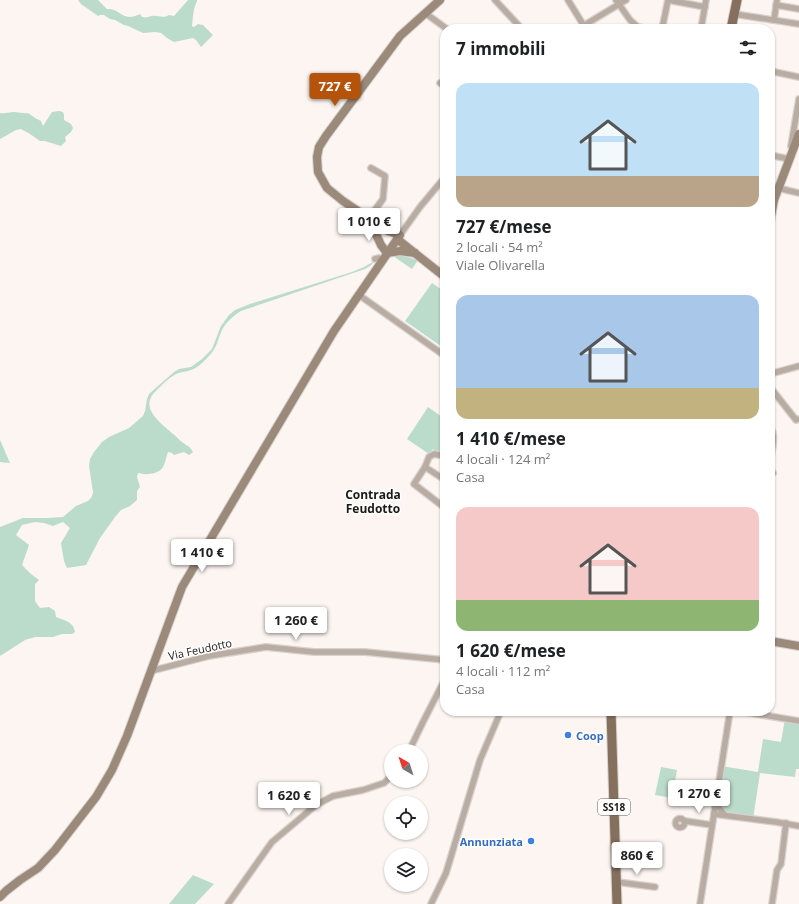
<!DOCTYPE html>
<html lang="it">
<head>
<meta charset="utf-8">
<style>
  body { margin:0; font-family:"Open Sans",sans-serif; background:#f6f6f6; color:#202124; height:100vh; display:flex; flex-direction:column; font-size:15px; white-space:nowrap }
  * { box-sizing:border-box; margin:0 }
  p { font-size:13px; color:#757577 }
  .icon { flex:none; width:22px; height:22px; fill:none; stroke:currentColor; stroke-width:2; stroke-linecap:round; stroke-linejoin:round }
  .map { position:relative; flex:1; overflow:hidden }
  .drawer { position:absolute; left:440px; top:24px; width:335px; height:692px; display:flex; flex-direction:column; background:#fff; border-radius:16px; box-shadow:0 1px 3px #0004 }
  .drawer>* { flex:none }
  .needle { width:26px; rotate:321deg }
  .controls { position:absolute; left:384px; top:744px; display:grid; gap:8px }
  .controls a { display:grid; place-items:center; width:44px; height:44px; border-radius:50%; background:#fff; box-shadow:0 1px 3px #0004; font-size:20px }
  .price { position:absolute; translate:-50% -34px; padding:0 9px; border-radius:4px; background:#fff; color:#222; font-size:13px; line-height:26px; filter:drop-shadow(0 1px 2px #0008) }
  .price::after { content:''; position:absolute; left:50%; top:24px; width:12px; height:9px; margin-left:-6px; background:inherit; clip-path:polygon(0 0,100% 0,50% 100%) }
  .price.current { background:#b45309; color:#fff }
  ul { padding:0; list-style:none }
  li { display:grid; align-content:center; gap:8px; height:212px; padding:0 16px }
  li span { display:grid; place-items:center; height:124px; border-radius:12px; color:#555 }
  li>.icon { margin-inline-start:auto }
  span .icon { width:72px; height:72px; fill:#fffc; stroke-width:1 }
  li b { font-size:17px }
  h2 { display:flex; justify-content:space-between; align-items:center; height:48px; padding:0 16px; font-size:17px }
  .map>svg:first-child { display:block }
</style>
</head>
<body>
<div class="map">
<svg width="799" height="904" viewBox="0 0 799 904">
  <rect width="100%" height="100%" fill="#fcf5f1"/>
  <!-- green -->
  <g fill="#bbdbcb">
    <path d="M78 0H98L107 9C121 8 122 23 140 14L142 17C146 18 147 17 152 16 158 15 163 19 169 15L174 16 188 0H197V1C193 9 193 18 192 26L194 27 198 24 203 25 213 35 201 47 196 40 193 38 174 42 167 38 161 33 155 32 143 33 128 26 124 25 115 20 110 19 104 15H100L98 16 81 4Z"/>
    <path d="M59 111 63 112 64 115V120L71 124 73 128 71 132 65 137 66 141 61 146 45 141H40L30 134 21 129 16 130 0 139V113C5 114 9 112 14 112 19 112 23 114 28 113L35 118 41 121 43 126 52 112Z"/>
    <path d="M400 255 418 260 412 269 393 256Z"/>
    <path d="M376 260 370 266 365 269 241 311C234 315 225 323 222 330 218 339 217 347 210 355 205 360 198 368 191 370 186 372 180 372 176 374 167 379 160 387 153 394 141 410 162 424 173 434 176 436 179 440 182 442 188 447 189 445 193 452L189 455 184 452 174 455 172 453 168 452C166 457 166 460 164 465 162 471 154 474 148 474 145 475 141 473 138 473L137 477 140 487 137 491V500L130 506 121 510 115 517 100 538 86 565 67 568 64 561 61 543 70 528 63 522 53 526 44 523 35 522 22 525 16 535 29 545 22 565 31 574 39 580 35 584V601L40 608 49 607 55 611 56 617C65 621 73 621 75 632L72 634H62L53 637H35L25 640 0 656V527L23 518H48L63 517 76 506 88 501 91 498 92 496 93 492 89 466 90 459 94 452 102 442 109 437 129 428 143 416 145 411 147 399 149 394 174 372 179 369 191 367 202 359 212 349 221 326 229 315 235 310 250 304 352 272 364 267Z"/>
    <path d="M432 283 445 292V349L405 321Z"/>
    <path d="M428 407 445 419V449L442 453H438L433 449 429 454 407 439Z"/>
    <path d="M0 440 10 463 0 462Z"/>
    <path d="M785 719 799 721V769H796L795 777 760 773 753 819 725 815 715 803 721 766 758 772 763 739 781 742Z"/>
    <path d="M661 767 677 770 672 798 655 795Z"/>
    <path d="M193 875 214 884 195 904H169Z"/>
  </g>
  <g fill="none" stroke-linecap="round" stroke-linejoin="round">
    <!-- street casing -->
    <g stroke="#d8d2ce" stroke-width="8">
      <g id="street">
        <path d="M495 0 522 29"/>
        <path d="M568 0 584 26"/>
        <path d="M616 0 630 20 638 27 648 29"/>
        <path d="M776 5 799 9"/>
        <path d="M425 13 447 29"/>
        <path d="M734 14 799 24"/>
        <path d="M774 20 777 0"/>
        <path d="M578 29 626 0"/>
        <path d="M662 29 668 0 705 7"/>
        <path d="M701 29 706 0"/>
        <path d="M770 71 799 77"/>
        <path d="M440 83 445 87"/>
        <path d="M791 146 799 99"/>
        <path d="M770 155 789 159 790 157"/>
        <path d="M778 188 799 193"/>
        <path d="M368 219 383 199 385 176 371 168"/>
        <path d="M400 235 420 207 445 177"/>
        <path d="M375 259 379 258 382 261"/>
        <path d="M359 295 445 356"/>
        <path d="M770 374 799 366"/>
        <path d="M770 387 796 420 799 419"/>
        <path d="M770 427C777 436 771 451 770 462"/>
        <path d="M445 452 443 454 439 455 434 454 429 457 425 467 414 484 445 508"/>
        <path d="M425 467 445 480"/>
        <path d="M770 468 773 473"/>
        <path d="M151 671 209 656 266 647 314 652H365L445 660"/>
        <path d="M739 711 799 721"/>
        <path d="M409 751 423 722 445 679"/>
        <path d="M715 803 725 815"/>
        <path d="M714 814 776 822 799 826"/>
        <circle cx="680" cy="823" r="4.5"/>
        <path d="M685 821 712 825"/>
        <path d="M617 882 655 887"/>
        <path d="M228 904 272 842 316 805 333 796 363 790 384 783 391 776"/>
        <path d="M431 904 446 873 480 760 501 711"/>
        <path d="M700 904 730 711"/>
        <path d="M772 904 777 870 781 864 786 823"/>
      </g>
    </g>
    <!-- secondary casing -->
    <g stroke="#d8d2ce" stroke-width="10">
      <g id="secondary">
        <path d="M369 219 381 245 387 253 400 251 415 253"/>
        <path d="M770 222 774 200 799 134"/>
        <path d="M397 239 445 277"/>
        <path d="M770 641 799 646"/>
        <path d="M0 897 6 891 20 880 38 868 55 850 96 797 112 770 127 736 182 587 334 331 400 235 388 231 343 201 327 188 318 172 317 157 319 147 326 136 400 36 440 0"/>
      </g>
    </g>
    <!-- primary casing -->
    <g stroke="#d8d2ce" stroke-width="11">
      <g id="primary">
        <path d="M731 29 737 0"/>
        <path d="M611 711 617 904"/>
      </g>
    </g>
    <!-- street -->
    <use href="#street" stroke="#b9ada3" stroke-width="5.5"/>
    <!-- secondary -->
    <use href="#secondary" stroke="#9b897a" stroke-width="8"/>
    <!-- primary -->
    <use href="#primary" stroke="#856f5d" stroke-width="9"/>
  </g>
  <!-- markers -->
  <g fill="#3f7fe0" stroke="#fff" stroke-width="1.5">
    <circle cx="568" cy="735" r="4"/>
    <circle cx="531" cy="841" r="4"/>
  </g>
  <g text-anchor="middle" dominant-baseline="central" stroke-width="3" stroke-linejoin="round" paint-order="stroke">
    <!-- shield labels -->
    <rect fill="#fff" stroke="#605f5d" stroke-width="1" x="598" y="799" width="32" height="16" rx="3"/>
    <g font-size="10" font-weight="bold" fill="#1c1a18">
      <text x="614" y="807">SS18</text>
    </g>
    <!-- street labels -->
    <g font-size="11" fill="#1c1a18" stroke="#fff">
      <text transform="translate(200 649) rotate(-12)">Via Feudotto</text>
    </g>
    <!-- shop labels -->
    <g font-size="11" font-weight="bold" fill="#366cbe" stroke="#fff" text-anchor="start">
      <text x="576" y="735">Coop</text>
      <text x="523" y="841" text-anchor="end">Annunziata</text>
    </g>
    <!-- neighbourhood labels -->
    <g font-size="12" font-weight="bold" fill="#1c1a18" stroke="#fff">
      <text x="373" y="494">Contrada<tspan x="373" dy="14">Feudotto</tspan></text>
    </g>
  </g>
</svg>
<div class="controls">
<a><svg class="needle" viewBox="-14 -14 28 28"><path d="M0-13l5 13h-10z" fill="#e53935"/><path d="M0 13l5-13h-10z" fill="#757577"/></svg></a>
<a><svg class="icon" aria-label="locate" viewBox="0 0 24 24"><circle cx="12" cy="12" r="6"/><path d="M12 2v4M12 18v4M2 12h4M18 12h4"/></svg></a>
<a><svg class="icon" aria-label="layers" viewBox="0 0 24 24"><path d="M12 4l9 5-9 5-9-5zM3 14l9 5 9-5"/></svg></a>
</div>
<b class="price current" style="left:335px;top:107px">727 €</b>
<b class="price" style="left:369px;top:242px">1 010 €</b>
<b class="price" style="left:202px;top:573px">1 410 €</b>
<b class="price" style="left:296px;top:641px">1 260 €</b>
<b class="price" style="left:699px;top:814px">1 270 €</b>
<b class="price" style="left:289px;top:816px">1 620 €</b>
<b class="price" style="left:637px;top:876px">860 €</b>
<section class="drawer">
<h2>7 immobili<svg class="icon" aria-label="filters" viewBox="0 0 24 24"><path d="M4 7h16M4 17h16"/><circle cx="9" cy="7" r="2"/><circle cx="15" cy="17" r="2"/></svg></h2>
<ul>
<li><span style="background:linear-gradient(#bfe0f5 75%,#b9a48a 0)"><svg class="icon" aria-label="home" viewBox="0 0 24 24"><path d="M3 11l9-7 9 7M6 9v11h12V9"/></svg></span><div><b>727 €/mese</b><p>2 locali · 54 m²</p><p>Viale Olivarella</p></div></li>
<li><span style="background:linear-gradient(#a9c7e8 75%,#c2b280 0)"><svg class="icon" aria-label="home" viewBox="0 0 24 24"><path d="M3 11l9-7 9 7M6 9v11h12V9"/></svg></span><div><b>1 410 €/mese</b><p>4 locali · 124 m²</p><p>Casa</p></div></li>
<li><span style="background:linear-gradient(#f6c9c9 75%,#8fb573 0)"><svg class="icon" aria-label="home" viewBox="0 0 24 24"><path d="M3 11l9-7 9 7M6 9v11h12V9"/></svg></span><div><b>1 620 €/mese</b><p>4 locali · 112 m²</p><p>Casa</p></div></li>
</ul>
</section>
</div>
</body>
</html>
